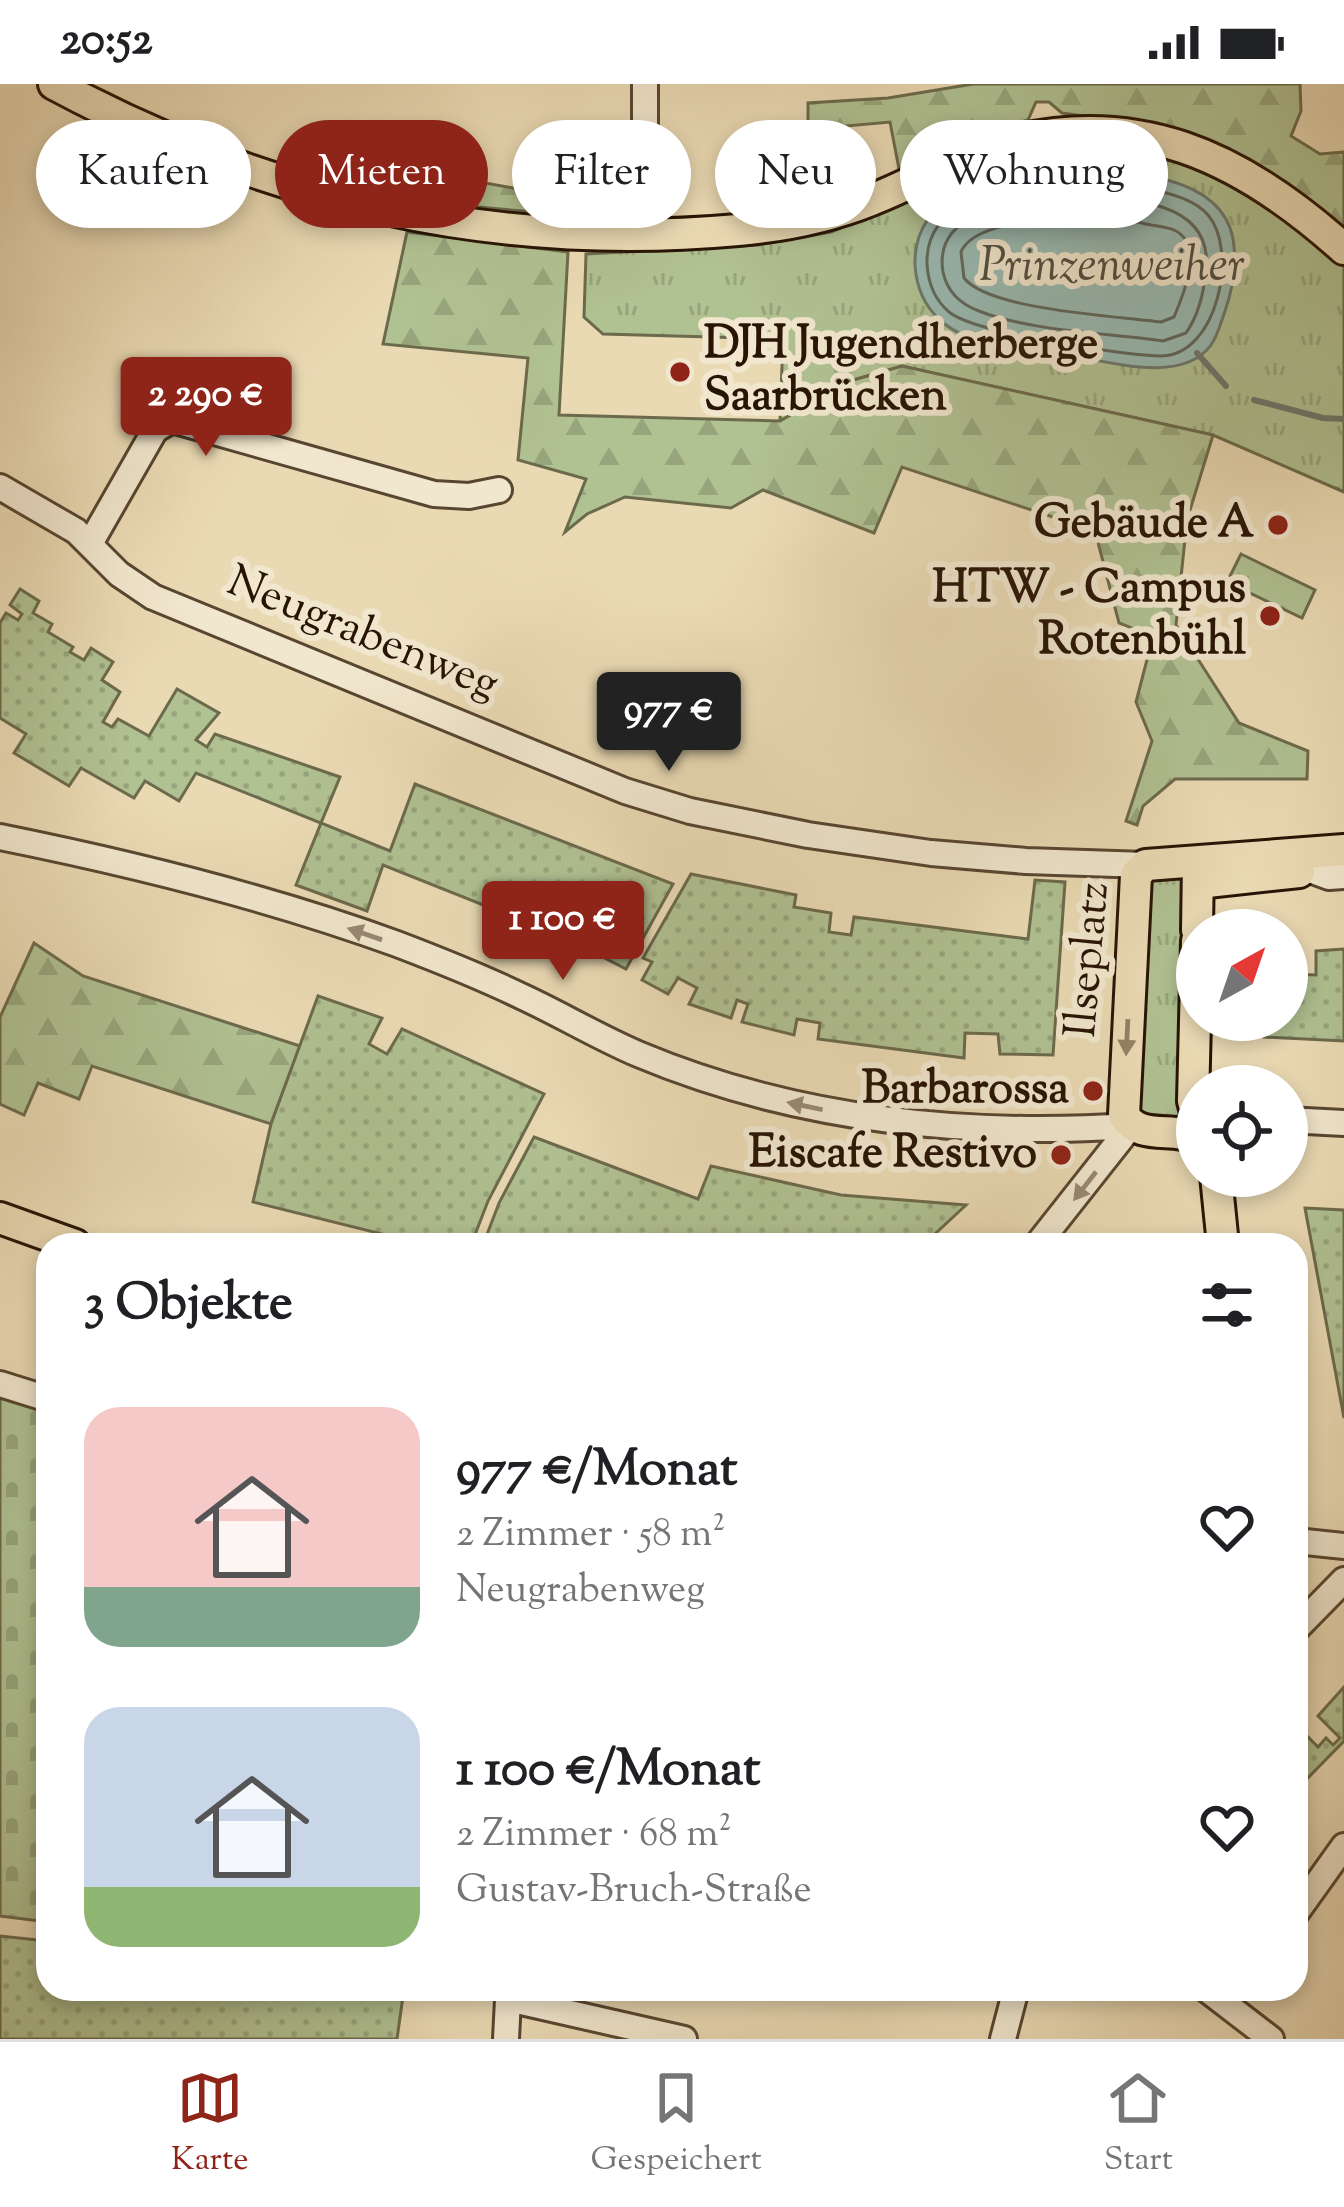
<!DOCTYPE html>
<html lang="de">
<head>
<meta charset="utf-8">
<style>
  body { margin:0; font-family:"Sorts Mill Goudy",serif; background:#f2f2f2; color:#202124; height:100vh; display:flex; flex-direction:column; font-size:45px; white-space:nowrap }
  * { box-sizing:border-box; margin:0 }
  p { font-size:39px; color:#757577 }
  .icon { flex:none; width:66px; height:66px; fill:none; stroke:currentColor; stroke-width:2; stroke-linecap:round; stroke-linejoin:round }
  .map { position:relative; flex:1; overflow:hidden }
  .sheet { position:absolute; left:36px; top:1149px; width:1272px; height:768px; display:flex; flex-direction:column; background:#fff; border-radius:36px; box-shadow:0 6px 18px #0003 }
  .sheet>* { flex:none }
  .top-card { position:absolute; left:36px; top:36px; width:1272px; height:108px; display:flex; gap:24px }
  .needle { width:78px; rotate:40deg }
  .tools { position:absolute; left:1176px; top:825px; display:grid; gap:24px }
  .tools a { display:grid; place-items:center; width:132px; height:132px; border-radius:50%; background:#fff; box-shadow:0 6px 18px #0003; font-size:60px }
  .price { position:absolute; translate:-50% -102px; padding:0 27px; border-radius:12px; background:#8f2418; color:#fff; font-size:39px; line-height:78px; filter:drop-shadow(0 3px 6px #0008) }
  .price::after { content:''; position:absolute; left:50%; top:72px; width:36px; height:27px; margin-left:-18px; background:inherit; clip-path:polygon(0 0,100% 0,50% 100%) }
  .price.selected { background:#222; color:#fff }
  ul { padding:0; list-style:none }
  li { display:flex; align-items:center; gap:36px; height:300px; padding:0 48px }
  li span { display:grid; place-items:center; flex:none; width:336px; height:240px; border-radius:36px; color:#555 }
  li>.icon { margin-inline-start:auto }
  span .icon { width:144px; height:144px; fill:#fffc; stroke-width:1 }
  li b { font-size:51px }
  h2 { display:flex; justify-content:space-between; align-items:center; height:144px; padding:0 48px; font-size:51px }
  .pill { padding:0 42px; border-radius:54px; background:#fff; box-shadow:0 6px 18px #0003; font-size:42px; line-height:108px }
  .pill.selected { background:#8f2418; color:#fff }
  .status { display:flex; justify-content:space-between; align-items:center; height:84px; padding:0 60px; background:#fff; direction:ltr }
  .status svg { height:33px; fill:currentColor }
  .tab-bar { display:flex; justify-content:space-around; align-items:center; height:168px; border-top:3px solid #e0e0e0; background:#fff; font-size:33px; color:#757577 }
  .tab-bar a { display:grid; justify-items:center; gap:6px }
  .tab-bar .selected { color:#8f2418 }
  .map>svg:first-child { display:block }
</style>
</head>
<body>
<div class="status"><b>20:52</b><svg viewBox="0 0 49 12"><path d="M0 12V9h3v3zM5 12V6h3v6zM10 12V3h3v9zM15 12V0h3v12zM26 1h20v11H26zM47 4h2v5h-2z"/></svg></div>
<div class="map">
<svg width="1344" height="1955" viewBox="0 0 1344 1955">
  <defs>
    <pattern id="grass-tufts" width="24" height="20" patternUnits="userSpaceOnUse" patternTransform="scale(3)"><rect width="24" height="20" fill="#b0c192"/><path d="M3 7l-1-3M5 7V3M7 7l1-3M15 17l-1-3M17 17v-4M19 17l1-3" fill="none" stroke="#97a57c"/></pattern>
    <pattern id="forest-firs" width="22" height="20" patternUnits="userSpaceOnUse" patternTransform="scale(3)"><rect width="22" height="20" fill="#b0c192"/><path d="M5 1l3.5 6h-7zM16 11l3.5 6h-7z" fill="#97a57c"/></pattern>
    <pattern id="cemetery-stones" width="16" height="16" patternUnits="userSpaceOnUse" patternTransform="scale(3)"><rect width="16" height="16" fill="#b0c192"/><path d="M2 7V4a2 2 0 0 1 4 0v3zM10 15v-3a2 2 0 0 1 4 0v3z" fill="#97a57c"/></pattern>
    <pattern id="garden-dots" width="8" height="8" patternUnits="userSpaceOnUse" patternTransform="scale(3)"><rect width="8" height="8" fill="#b0c192"/><path d="M2 2h.1M6 6h.1" fill="none" stroke="#97a57c" stroke-width="1.8" stroke-linecap="round"/></pattern>
  </defs>
  <rect width="100%" height="100%" fill="#eadab4"/>
  <filter id="stains"><feTurbulence type="fractalNoise" baseFrequency=".00167" numOctaves="4"/><feColorMatrix values="0 0 0 0 .2 0 0 0 0 .09 0 0 0 0 .02 0 0 0 .5 -.17"/></filter>
  <radialGradient id="worn" r=".72"><stop offset=".6" stop-color="#630" stop-opacity="0"/><stop offset="1" stop-color="#630" stop-opacity=".3"/></radialGradient>
  <!-- grass -->
  <g fill="url(#grass-tufts)" stroke="#6c6a4c" stroke-width="3">
    <path d="M1069 59 1170 67 1268 115 1344 178V408L1213 351 902 282 850 297 780 337 783 255 603 250 584 233 586 170 758 161 831 148 1037 63Z"/>
    <path d="M1241 470 1315 506 1302 534 1227 498Z"/>
    <path d="M1176 792 1187 801 1182 1028 1168 1040 1136 1031 1142 804 1152 795Z"/>
  </g>
  <!-- forest -->
  <g fill="url(#forest-firs)" stroke="#6c6a4c" stroke-width="3">
    <path d="M973 0H1300L1301 27 1291 52 1320 70 1344 68V151L1113 36 1062 29 1049 18H1036L1028 36 986 48 985 52 899 85 890 38 813 45 808 42V19L888 14Z"/>
    <path d="M366 87 418 96 420 87 513 104 630 111 625 130 620 133C530 128 443 123 355 104Z"/>
    <path d="M407 148 568 168 559 331 780 337 850 297 902 282 1213 351 1187 436 1176 541 1239 639 1308 667 1307 695H1175L1143 722 1137 741 1126 737 1152 657 1136 618 1153 553 1119 539 1095 447 902 383 874 449 763 406 731 424 625 413 587 430 565 448 586 395 518 376 528 274 383 260Z"/>
    <path d="M34 859 83 892 300 962 271 1040 92 982 79 1015 38 999 24 1031 0 1020V933Z"/>
  </g>
  <!-- cemetery -->
  <path fill="url(#cemetery-stones)" stroke="#6c6a4c" stroke-width="3" d="M0 1312 48 1326V1838L0 1832Z"/>
  <!-- garden -->
  <g fill="url(#garden-dots)" stroke="#6c6a4c" stroke-width="3">
    <path d="M20 505 39 517 33 529 52 540 48 548 73 563 70 568 84 576 91 564 113 578 102 596 120 608 103 638 112 643 118 635 149 652 177 605 219 629 196 656 207 663 215 650 340 693 321 739 390 767 415 700 673 800 626 885 574 858 579 846 563 838 556 850 383 781 367 827 296 801 321 739 196 689 179 717 145 697 134 714 81 684 69 702 14 669 26 650 0 634V539L6 529 18 536 22 530 10 521Z"/>
    <path d="M691 790 796 811 794 823 831 829 829 848 851 851 854 833 1028 855 1035 796 1065 798 1053 971 1000 970 998 950 965 949 964 974 818 955 820 939 797 935 794 951 742 938 748 920 737 916 731 934 689 920 697 904 678 894 668 910 642 896 652 878 643 874Z"/>
    <path d="M1344 865V957L1264 953 1265 936H1287V890L1316 891V867Z"/>
    <path d="M318 912 382 934 369 960 387 970 402 945 544 1010 488 1117 471 1161H426L253 1118 271 1040Z"/>
    <path d="M534 1053 698 1115 711 1082 841 1111 966 1121 923 1161H483L499 1119Z"/>
    <path d="M1305 1124 1344 1126V1334Z"/>
    <path d="M1344 1603V1657L1296 1706V1656L1303 1648 1318 1663 1326 1654 1333 1661 1340 1654 1318 1632Z"/>
    <path d="M0 1852 48 1857V1905H404L397 1955H0Z"/>
  </g>
  <!-- water -->
  <path fill="#98bab2" stroke="#6b786d" stroke-width="3" d="M1069 86C1121 87 1221 88 1233 155 1237 179 1233 204 1225 227 1221 238 1218 251 1211 261 1181 302 1105 276 1063 270 1024 265 972 264 941 237 924 222 916 201 915 180 914 99 1008 95 1069 86Z"/>
  <g fill="none" stroke-linecap="round" stroke-linejoin="round">
    <!-- shore -->
    <g stroke="#60675c" stroke-width="3">
      <path d="M1069 98C1105 99 1184 102 1208 131 1239 167 1217 271 1162 272 1126 272 974 249 949 228 935 216 928 198 927 180 925 108 1017 106 1069 98Z"/>
      <path d="M1070 113C1122 114 1214 113 1206 186 1204 207 1198 232 1186 249L1163 257C1108 249 1029 247 979 227 960 220 947 207 943 188 932 121 1025 120 1070 113Z"/>
      <path d="M1071 131C1097 132 1121 134 1146 140 1155 142 1166 143 1174 146 1205 160 1183 212 1174 233L1161 238C1117 232 989 226 964 194L961 168C972 139 1043 136 1071 131Z"/>
    </g>
    <!-- stream -->
    <g stroke="#6b786d" stroke-width="6">
      <path d="M1197 269 1226 302"/>
      <path d="M1254 316 1323 334 1344 335"/>
    </g>
    <!-- minor casing -->
    <g stroke="#584631" stroke-width="30">
      <g id="minor">
        <path d="M645 150V0"/>
        <path d="M0 403 76 447 119 490 153 513 625 707 690 727 808 751 931 769 1026 777 1146 781"/>
        <path d="M91 458 155 346 172 336 434 410 469 412 499 406"/>
        <path d="M0 753C134 780 268 813 397 860 439 876 482 893 523 913 562 931 598 953 638 970 793 1035 963 1053 1131 1042"/>
        <path d="M1310 786 1329 793 1344 792"/>
        <path d="M1287 1036 1344 1039"/>
        <path d="M1037 1161 1131 1042"/>
        <path d="M0 1300 48 1315"/>
        <path d="M1296 1457 1344 1462"/>
        <path d="M1296 1545 1344 1496"/>
        <path d="M1296 1829 1344 1762"/>
        <path d="M1206 1905 1271 1955"/>
        <path d="M506 1955 508 1915 684 1955"/>
        <path d="M1003 1955 1016 1905"/>
      </g>
    </g>
    <!-- major casing -->
    <g stroke="#281405" stroke-width="36">
      <g id="major">
        <path d="M54 0C271 116 491 168 738 146 783 142 829 133 871 116 913 100 953 75 996 62 1135 21 1242 73 1344 165"/>
        <path d="M1198 799 1299 788"/>
        <path d="M1197 846 1198 779"/>
        <path d="M1197 857 1193 1017 1197 1032"/>
        <path d="M1197 1054C1173 1042 1139 1057 1124 1031L1136 791 1146 781 1344 766"/>
        <path d="M1216 1092 1223 1161"/>
        <path d="M0 1134 75 1161"/>
      </g>
    </g>
    <!-- minor -->
    <use href="#minor" stroke="#f1e7ce" stroke-width="24"/>
    <!-- major -->
    <use href="#major" stroke="#eadab4" stroke-width="30"/>
  </g>
  <!-- one-way arrows -->
  <defs><path id="oneway-solid" d="M-6-.8H1V-3.2L6.5 0L1 3.2V.8H-6Z" transform="scale(3)"/></defs>
  <g fill="#978874">
    <use href="#oneway-solid" transform="translate(365 850) rotate(-161)"/>
    <use href="#oneway-solid" transform="translate(805 1022) rotate(-168)"/>
    <use href="#oneway-solid" transform="translate(1085 1102) rotate(128)"/>
  </g>
  <use fill="#938165" href="#oneway-solid" transform="translate(1127 953) rotate(93)"/>
  <!-- markers -->
  <g fill="#8f2418" stroke="#f1e7ce" stroke-width="4.5">
    <circle cx="680" cy="288" r="12"/>
    <circle cx="1278" cy="441" r="12"/>
    <circle cx="1270" cy="532" r="12"/>
    <circle cx="1093" cy="1007" r="12"/>
    <circle cx="1061" cy="1071" r="12"/>
  </g>
  <g text-anchor="middle" dominant-baseline="central" stroke-width="12" stroke-linejoin="round" paint-order="stroke">
    <!-- poi labels -->
    <g font-size="45" font-weight="bold" fill="#281405" stroke="#f1e7ce" text-anchor="end">
      <text x="704" y="262" text-anchor="start">DJH Jugendherberge<tspan x="704" dy="52">Saarbrücken</tspan></text>
      <text x="1254" y="441">Gebäude A</text>
      <text x="1246" y="506">HTW - Campus<tspan x="1246" dy="52">Rotenbühl</tspan></text>
      <text x="1069" y="1007">Barbarossa</text>
      <text x="1037" y="1071">Eiscafe Restivo</text>
    </g>
    <!-- street labels -->
    <g font-size="45" fill="#281405" stroke="#f1e7ce">
      <text transform="translate(362 551) rotate(22)">Neugrabenweg</text>
      <text transform="translate(1090 876) rotate(-85)">Ilseplatz</text>
    </g>
    <!-- water labels -->
    <g font-size="48" font-style="italic" fill="#4f4e42" stroke="#f1e7ce">
      <text x="1112" y="183">Prinzenweiher</text>
    </g>
  </g>
  <rect width="100%" height="100%" filter="url(#stains)"/>
  <rect width="100%" height="100%" fill="url(#worn)"/>
</svg>
<div class="tools">
<a><svg class="needle" viewBox="-14 -14 28 28"><path d="M0-13l5 13h-10z" fill="#e53935"/><path d="M0 13l5-13h-10z" fill="#757577"/></svg></a>
<a><svg class="icon" aria-label="locate" viewBox="0 0 24 24"><circle cx="12" cy="12" r="6"/><path d="M12 2v4M12 18v4M2 12h4M18 12h4"/></svg></a>
</div>
<b class="price" style="left:206px;top:375px">2 290 €</b>
<b class="price selected" style="left:669px;top:690px">977 €</b>
<b class="price" style="left:563px;top:899px">1 100 €</b>
<div class="top-card">
<a class="pill">Kaufen</a>
<a class="pill selected">Mieten</a>
<a class="pill">Filter</a>
<a class="pill">Neu</a>
<a class="pill">Wohnung</a>
</div>
<section class="sheet">
<h2>3 Objekte<svg class="icon" aria-label="filters" viewBox="0 0 24 24"><path d="M4 7h16M4 17h16"/><circle cx="9" cy="7" r="2"/><circle cx="15" cy="17" r="2"/></svg></h2>
<ul>
<li><span style="background:linear-gradient(#f6c9c9 75%,#7fa58c 0)"><svg class="icon" aria-label="home" viewBox="0 0 24 24"><path d="M3 11l9-7 9 7M6 9v11h12V9"/></svg></span><div><b>977 €/Monat</b><p>2 Zimmer · 58 m²</p><p>Neugrabenweg</p></div><svg class="icon" aria-label="heart" viewBox="0 0 24 24"><path d="M12 20l-8-8c-3-5 5-10 8-4 3-6 11-1 8 4z"/></svg></li>
<li><span style="background:linear-gradient(#c9d6e8 75%,#8fb573 0)"><svg class="icon" aria-label="home" viewBox="0 0 24 24"><path d="M3 11l9-7 9 7M6 9v11h12V9"/></svg></span><div><b>1 100 €/Monat</b><p>2 Zimmer · 68 m²</p><p>Gustav-Bruch-Straße</p></div><svg class="icon" aria-label="heart" viewBox="0 0 24 24"><path d="M12 20l-8-8c-3-5 5-10 8-4 3-6 11-1 8 4z"/></svg></li>
</ul>
</section>
</div>
<nav class="tab-bar">
<a class="selected"><svg class="icon" aria-label="map" viewBox="0 0 24 24"><path d="M3 6l6-2 6 2 6-2v14l-6 2-6-2-6 2zM9 4v14M15 6v14"/></svg>Karte</a>
<a><svg class="icon" aria-label="saved" viewBox="0 0 24 24"><path d="M7 4h10v16l-5-4-5 4z"/></svg>Gespeichert</a>
<a><svg class="icon" aria-label="home" viewBox="0 0 24 24"><path d="M3 11l9-7 9 7M6 9v11h12V9"/></svg>Start</a>
</nav>
</body>
</html>
